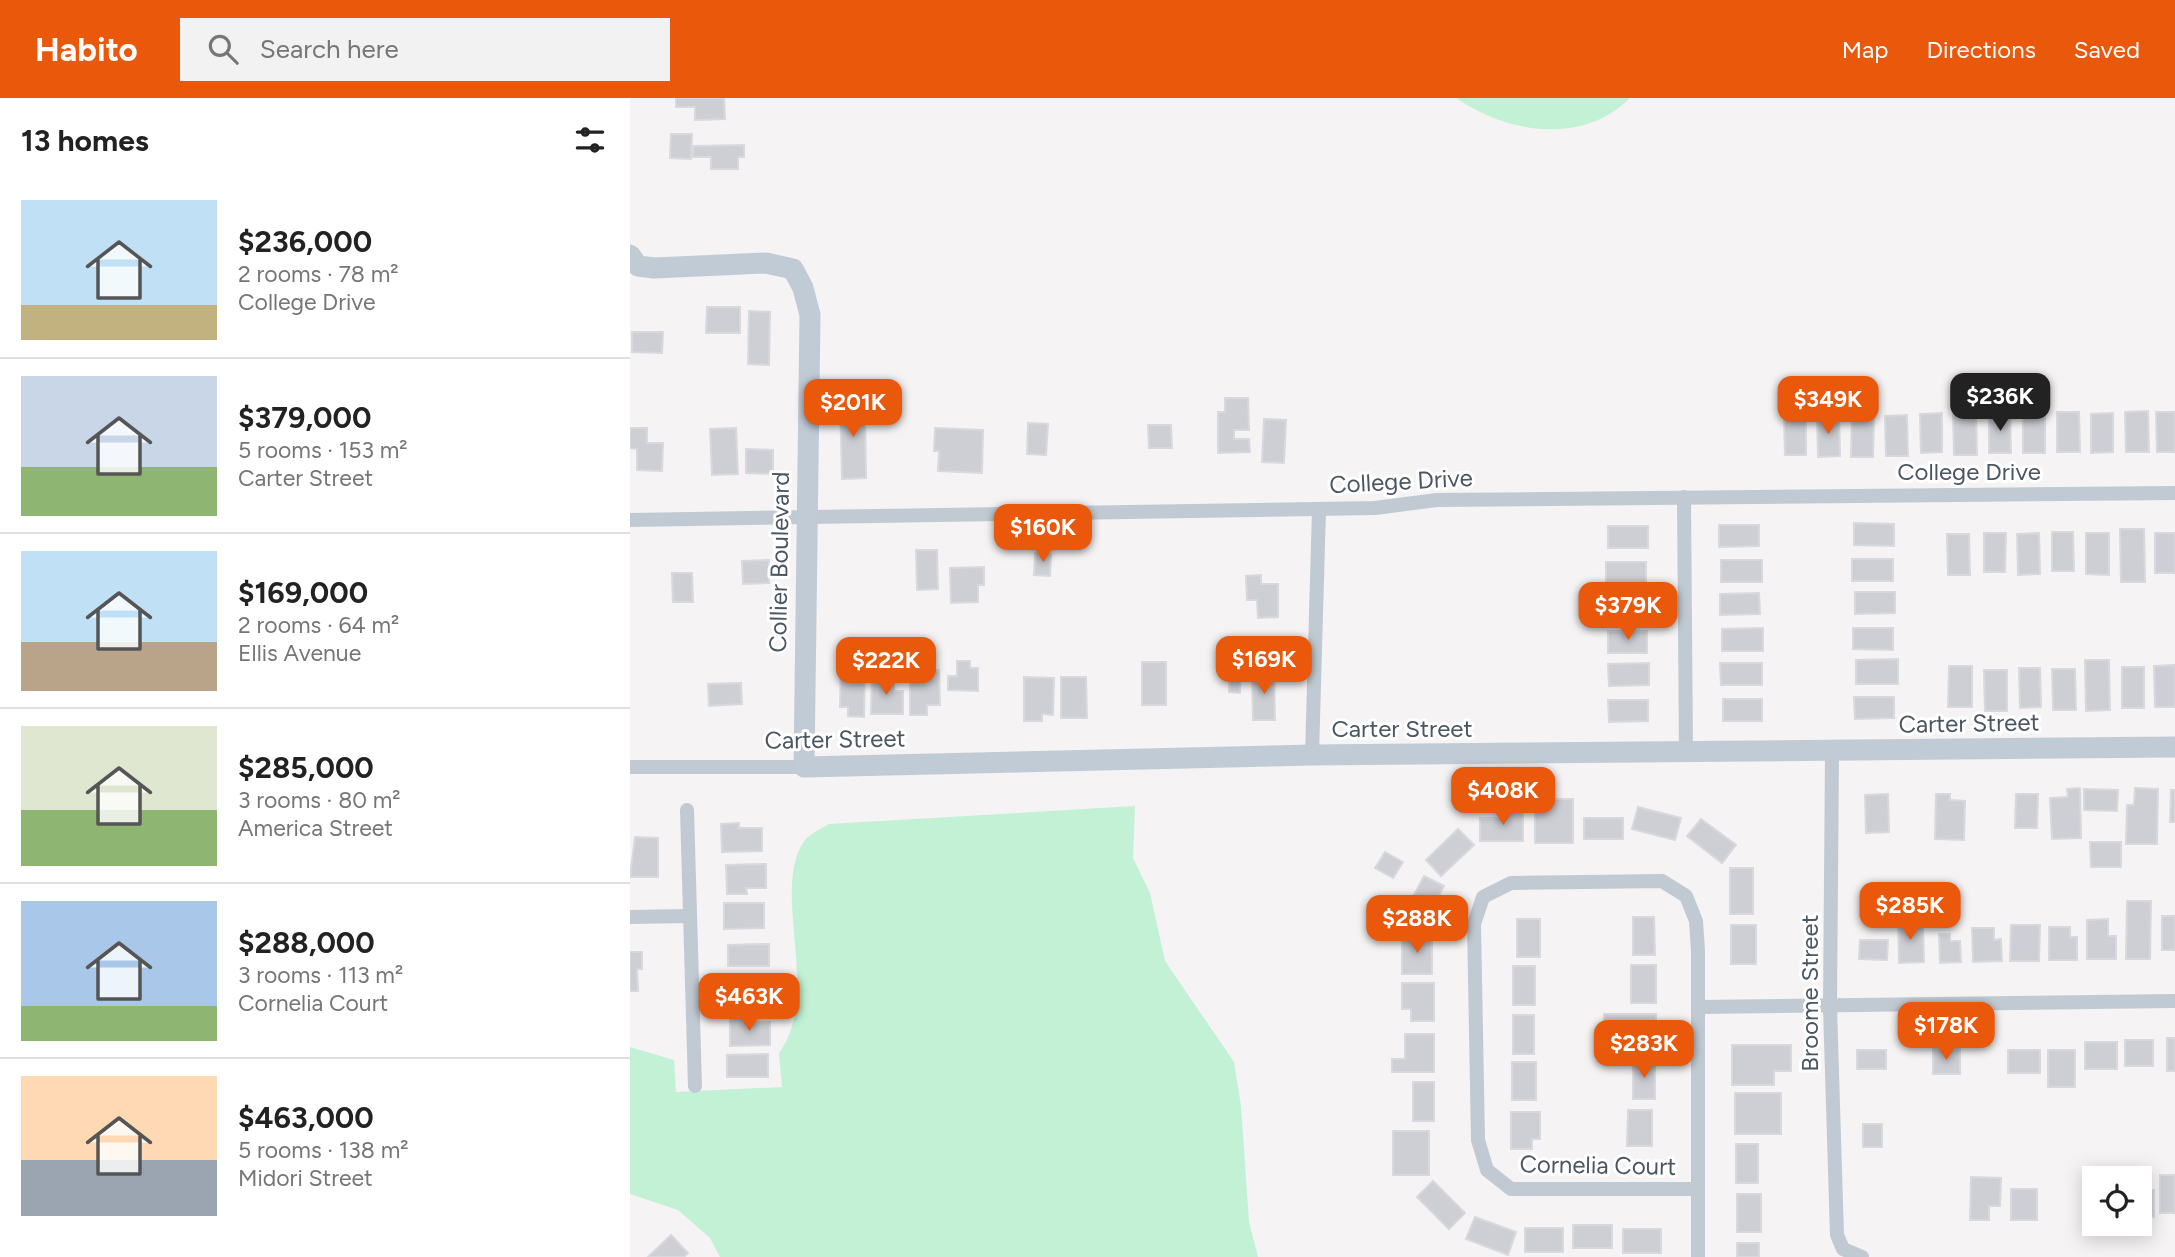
<!DOCTYPE html>
<html lang="en">
<head>
<meta charset="utf-8">
<style>
  body { margin:0; font-family:Figtree,sans-serif; background:#f2f2f2; color:#222; height:100vh; display:flex; flex-direction:column; font-size:26px; white-space:nowrap }
  * { box-sizing:border-box; margin:0 }
  p { font-size:23px; color:#767676 }
  .icon { flex:none; width:38px; height:38px; fill:none; stroke:currentColor; stroke-width:2; stroke-linecap:round; stroke-linejoin:round }
  .map { position:relative; flex:1; overflow:hidden }
  .side { display:flex; flex-direction:column; background:#fff; width:630px }
  .side>* { flex:none }
  .buttons { position:absolute; left:1452px; top:1068px; display:grid; gap:14px }
  .buttons a { display:grid; place-items:center; width:70px; height:70px; border-radius:0px; background:#fff; box-shadow:0 4px 18px #0003; font-size:35px }
  .price { position:absolute; translate:-50% -60px; padding:0 16px; border-radius:14px; background:#ea580c; color:#fff; font-size:23px; line-height:46px; filter:drop-shadow(0 2px 4px #0008) }
  .price::after { content:''; position:absolute; left:50%; top:42px; width:21px; height:16px; margin-left:-10px; background:inherit; clip-path:polygon(0 0,100% 0,50% 100%) }
  .price.current { background:#222; color:#fff }
  ul { padding:0; list-style:none }
  li { display:flex; align-items:center; gap:21px; height:175px; padding:0 21px }
  li+li { border-top:2px solid #e0e0e0 }
  li span { display:grid; place-items:center; flex:none; width:196px; height:140px; border-radius:0px; color:#555 }
  li>.icon { margin-inline-start:auto }
  span .icon { width:84px; height:84px; fill:#fffc; stroke-width:1 }
  li b { font-size:30px }
  h2 { display:flex; justify-content:space-between; align-items:center; height:84px; padding:0 21px; font-size:30px }
  header { display:flex; align-items:center; gap:42px; box-sizing:border-box; height:98px; padding:0 35px; background:#ea580c; color:#fff }
  header strong { font-size:33px }
  nav { display:flex; gap:38px; margin-inline-start:auto; font-size:24px }
  .search { width:490px; height:63px; background:#f2f2f2; display:flex; align-items:center; gap:18px; box-sizing:border-box; padding:0 24px; border-radius:0px; color:#767676; font-size:26px }
  main { display:flex; flex:1; min-height:0 }
  .map>svg:first-child { display:block }
</style>
</head>
<body>
<header>
<strong>Habito</strong>
<div class="search"><svg class="icon" aria-label="search" viewBox="0 0 24 24"><circle cx="10" cy="10" r="6"/><path d="M15 15l6 6"/></svg>Search here</div>
<nav><a>Map</a><a>Directions</a><a>Saved</a></nav>
</header>
<main>
<section class="side">
<h2>13 homes<svg class="icon" aria-label="filters" viewBox="0 0 24 24"><path d="M4 7h16M4 17h16"/><circle cx="9" cy="7" r="2"/><circle cx="15" cy="17" r="2"/></svg></h2>
<ul>
<li><span style="background:linear-gradient(#bfe0f5 75%,#c2b280 0)"><svg class="icon" aria-label="home" viewBox="0 0 24 24"><path d="M3 11l9-7 9 7M6 9v11h12V9"/></svg></span><div><b>$236,000</b><p>2 rooms · 78 m²</p><p>College Drive</p></div></li>
<li><span style="background:linear-gradient(#c9d6e8 65%,#8fb573 0)"><svg class="icon" aria-label="home" viewBox="0 0 24 24"><path d="M3 11l9-7 9 7M6 9v11h12V9"/></svg></span><div><b>$379,000</b><p>5 rooms · 153 m²</p><p>Carter Street</p></div></li>
<li><span style="background:linear-gradient(#bfe0f5 65%,#b9a48a 0)"><svg class="icon" aria-label="home" viewBox="0 0 24 24"><path d="M3 11l9-7 9 7M6 9v11h12V9"/></svg></span><div><b>$169,000</b><p>2 rooms · 64 m²</p><p>Ellis Avenue</p></div></li>
<li><span style="background:linear-gradient(#dfe7d0 60%,#8fb573 0)"><svg class="icon" aria-label="home" viewBox="0 0 24 24"><path d="M3 11l9-7 9 7M6 9v11h12V9"/></svg></span><div><b>$285,000</b><p>3 rooms · 80 m²</p><p>America Street</p></div></li>
<li><span style="background:linear-gradient(#a9c7e8 75%,#8fb573 0)"><svg class="icon" aria-label="home" viewBox="0 0 24 24"><path d="M3 11l9-7 9 7M6 9v11h12V9"/></svg></span><div><b>$288,000</b><p>3 rooms · 113 m²</p><p>Cornelia Court</p></div></li>
<li><span style="background:linear-gradient(#ffd9b3 60%,#9aa5b1 0)"><svg class="icon" aria-label="home" viewBox="0 0 24 24"><path d="M3 11l9-7 9 7M6 9v11h12V9"/></svg></span><div><b>$463,000</b><p>5 rooms · 138 m²</p><p>Midori Street</p></div></li>
</ul>
</section>
<div class="map">
<svg width="1545" height="1159" viewBox="0 0 1545 1159">
  <rect width="100%" height="100%" fill="#f5f3f3"/>
  <!-- green -->
  <g fill="#c3f1d5">
    <path d="M826 0H1000C952 48 877 35 826 0Z"/>
    <path d="M505 708 503 760 520 795 535 863 604 964 611 1008 619 1124 628 1159H90L80 1140 48 1112 0 1096V949L44 962 46 994 152 989 149 955C192 897 141 796 173 745 177 737 191 731 199 726Z"/>
  </g>
  <!-- building -->
  <g fill="#cdcfd5" stroke="#d7d9de" stroke-width="2">
    <path d="M46 0H94L95 21 65 22V9H46Z"/>
    <path d="M41 36H62L61 61 40 60Z"/>
    <path d="M114 47V59H108V71H81V59H63V48Z"/>
    <path d="M77 209H110V235H76Z"/>
    <path d="M119 213 140 214 139 267 118 266Z"/>
    <path d="M2 234H33L32 255 2 254Z"/>
    <path d="M210 298H222V307H235L236 380 212 381Z"/>
    <path d="M595 300H618L619 332H604V341H619L620 354 588 355V314H595Z"/>
    <path d="M1222 313H1233V319H1244L1243 359H1221Z"/>
    <path d="M1518 313 1519 354H1496L1495 314Z"/>
    <path d="M1427 314H1449L1450 354H1427Z"/>
    <path d="M1526 314H1545V354H1527Z"/>
    <path d="M1312 315V354L1291 355 1290 316Z"/>
    <path d="M1359 315H1380L1381 355H1359Z"/>
    <path d="M1483 315V354L1461 355V316Z"/>
    <rect x="1393" y="316" width="22" height="39"/>
    <path d="M1154 317H1176V357H1155Z"/>
    <path d="M1209 317 1210 358 1188 359 1187 318Z"/>
    <path d="M1277 317 1278 358H1256L1255 318Z"/>
    <path d="M1323 317H1346L1347 357H1324Z"/>
    <path d="M634 321 656 322 654 365 632 364Z"/>
    <path d="M398 325 418 326 416 357 397 356Z"/>
    <path d="M518 327H541L542 350H519Z"/>
    <path d="M0 330H17V345H33L32 373 7 372V351L0 350Z"/>
    <path d="M106 330 108 376 82 377 80 331Z"/>
    <path d="M305 330 353 332 352 375 308 373 309 353H304Z"/>
    <path d="M116 351 143 352V376L116 375Z"/>
    <path d="M1224 425 1264 426V448L1224 447Z"/>
    <path d="M1089 427H1129V448L1089 449Z"/>
    <rect x="978" y="428" width="40" height="22"/>
    <path d="M1490 431H1514L1515 484H1491Z"/>
    <path d="M1422 434H1443L1444 473H1422Z"/>
    <path d="M1354 435H1376L1375 474H1354Z"/>
    <path d="M1409 435 1410 476 1388 477 1387 436Z"/>
    <path d="M1456 435H1479V477L1456 476Z"/>
    <rect x="1525" y="435" width="20" height="40"/>
    <path d="M1317 436H1339L1340 477H1318Z"/>
    <path d="M286 452H307L308 491 287 492Z"/>
    <path d="M405 455 421 456 420 478 404 477Z"/>
    <rect x="1222" y="461" width="41" height="22"/>
    <path d="M139 462V485L113 486 112 463Z"/>
    <rect x="1091" y="462" width="41" height="22"/>
    <rect x="976" y="464" width="40" height="22"/>
    <path d="M354 469V487H348V504L321 505 320 470Z"/>
    <path d="M42 475H62L63 504H43Z"/>
    <path d="M631 477V486H648V519L628 520 627 502H617L616 478Z"/>
    <path d="M1225 494H1265V515L1225 516Z"/>
    <path d="M1129 495 1130 516 1090 517V496Z"/>
    <path d="M1019 497V520H978L977 498Z"/>
    <path d="M1133 530V553H1092V531Z"/>
    <path d="M1223 530H1263V552L1223 551Z"/>
    <rect x="978" y="533" width="39" height="22"/>
    <path d="M1268 561V586H1226V562Z"/>
    <path d="M1455 562H1479L1480 612 1456 613Z"/>
    <path d="M327 563H340V570H348V593L318 592V578H327Z"/>
    <path d="M211 564H235L234 619 218 618V609H210Z"/>
    <rect x="512" y="564" width="24" height="43"/>
    <path d="M600 565H611L610 595 599 594Z"/>
    <path d="M1019 565V587L979 588 978 566Z"/>
    <path d="M1090 565H1132V587H1091Z"/>
    <path d="M1545 567V609H1525L1524 568Z"/>
    <path d="M1319 568H1342V609H1318Z"/>
    <rect x="1492" y="569" width="22" height="41"/>
    <path d="M1389 570H1410L1411 609 1390 610Z"/>
    <path d="M1422 571H1445L1446 612H1423Z"/>
    <path d="M309 572 310 607H297V617H280V573Z"/>
    <path d="M1354 572H1377V613H1355Z"/>
    <path d="M622 574H644L645 622H623Z"/>
    <path d="M242 578 264 579V593H273V616H241Z"/>
    <path d="M394 579 424 580 423 617 412 616V623H394Z"/>
    <path d="M431 579H456L457 620H431Z"/>
    <path d="M111 585 112 606 79 608 78 586Z"/>
    <path d="M1224 599H1264V620L1225 621Z"/>
    <rect x="1093" y="601" width="39" height="22"/>
    <path d="M978 602H1018V623L979 624Z"/>
    <path d="M1450 690 1451 740 1422 741 1420 700 1438 699 1437 691Z"/>
    <path d="M1505 690 1528 691 1527 746H1496L1497 707H1504Z"/>
    <path d="M1454 691 1488 692 1487 713 1454 712Z"/>
    <path d="M1541 692H1545V724H1540Z"/>
    <path d="M1258 696 1259 734 1236 735 1235 697Z"/>
    <path d="M1306 696H1320V702L1335 703 1334 742 1305 741Z"/>
    <path d="M1386 696H1408L1407 730H1385Z"/>
    <rect x="905" y="701" width="38" height="44"/>
    <path d="M1008 709 1051 720 1045 742 1002 731Z"/>
    <path d="M875 711H893V743H850V720H875Z"/>
    <rect x="954" y="720" width="39" height="21"/>
    <path d="M1071 721 1106 747 1092 765 1057 738Z"/>
    <path d="M109 725V730H132V753L92 754 91 726Z"/>
    <path d="M828 731 844 747 811 778 796 762Z"/>
    <path d="M5 739 28 740V779H0Z"/>
    <path d="M1460 744H1491V769H1461Z"/>
    <path d="M755 754 773 764 763 780 745 770Z"/>
    <path d="M136 766V790H116L117 796H97L96 767Z"/>
    <rect x="1100" y="770" width="23" height="46"/>
    <path d="M794 778 814 788 794 826 774 816Z"/>
    <path d="M1497 803H1521L1520 861H1496Z"/>
    <path d="M94 805H134V830L94 831Z"/>
    <rect x="1532" y="818" width="13" height="34"/>
    <path d="M1003 819H1024L1025 857H1003Z"/>
    <path d="M1268 820H1284V829L1293 828 1294 864 1269 865Z"/>
    <rect x="887" y="821" width="23" height="38"/>
    <path d="M1478 821V838H1486V861H1457V822Z"/>
    <rect x="1101" y="827" width="25" height="39"/>
    <path d="M1381 827H1410L1409 863H1380Z"/>
    <path d="M1419 829H1440V839H1447V862H1419Z"/>
    <path d="M1342 830H1364V842L1371 841 1372 863 1343 864Z"/>
    <path d="M1309 836H1320V843H1330L1331 864 1310 865Z"/>
    <rect x="772" y="838" width="30" height="38"/>
    <path d="M1230 842H1258L1257 862 1229 861Z"/>
    <path d="M139 846V868H98V847Z"/>
    <path d="M0 854H12V871H7L8 893H0Z"/>
    <rect x="1001" y="867" width="25" height="38"/>
    <rect x="883" y="868" width="22" height="39"/>
    <path d="M135 880 136 906 96 907 95 881Z"/>
    <path d="M772 885H804V923H781V911H772Z"/>
    <path d="M974 916H1026V954H1001V941H974Z"/>
    <rect x="883" y="917" width="21" height="39"/>
    <path d="M120 919V924H140V947L100 948V920Z"/>
    <path d="M775 936H804V974H762V961H775Z"/>
    <rect x="1537" y="940" width="8" height="33"/>
    <rect x="1495" y="942" width="28" height="26"/>
    <rect x="1455" y="944" width="32" height="27"/>
    <path d="M1102 947H1161V973H1144V987H1102Z"/>
    <rect x="1303" y="951" width="27" height="25"/>
    <rect x="1227" y="952" width="29" height="19"/>
    <rect x="1378" y="952" width="32" height="23"/>
    <rect x="1418" y="952" width="27" height="37"/>
    <path d="M138 956V979H97V957Z"/>
    <rect x="1003" y="963" width="22" height="38"/>
    <rect x="882" y="964" width="24" height="38"/>
    <rect x="783" y="984" width="21" height="39"/>
    <rect x="1105" y="995" width="46" height="41"/>
    <path d="M998 1012H1022V1048H997Z"/>
    <path d="M881 1014H910V1041H902V1051H881Z"/>
    <rect x="1233" y="1026" width="19" height="23"/>
    <rect x="763" y="1033" width="36" height="44"/>
    <rect x="1106" y="1046" width="22" height="39"/>
    <rect x="1530" y="1077" width="15" height="38"/>
    <path d="M1341 1079 1371 1080 1370 1108H1359V1122H1340Z"/>
    <path d="M803 1083 835 1115 819 1131 787 1099Z"/>
    <rect x="1381" y="1091" width="26" height="31"/>
    <rect x="1510" y="1092" width="14" height="27"/>
    <rect x="1456" y="1093" width="9" height="23"/>
    <rect x="1107" y="1096" width="24" height="38"/>
    <path d="M845 1119 886 1134 878 1157 836 1141Z"/>
    <rect x="943" y="1127" width="39" height="23"/>
    <rect x="895" y="1130" width="38" height="24"/>
    <rect x="993" y="1131" width="38" height="24"/>
    <path d="M41 1137 58 1155 54 1159H18Z"/>
    <rect x="1107" y="1145" width="22" height="14"/>
  </g>
  <g fill="none" stroke-linecap="round" stroke-linejoin="round">
    <!-- street -->
    <g stroke="#c1cad2" stroke-width="14">
      <path d="M1054 399 1056 655"/>
      <path d="M0 422 745 410 807 402 1545 395"/>
      <path d="M1202 654 1200 909 1207 1137 1213 1151 1232 1159"/>
      <path d="M682 657 689 411"/>
      <path d="M0 669H174"/>
      <path d="M57 712 65 988"/>
      <path d="M0 819 60 818"/>
      <path d="M1068 909 1545 903"/>
      <path d="M1068 1091H881L857 1072 848 1042 844 826 853 799 881 785 1032 783 1056 798 1066 823 1068 853V1159"/>
    </g>
    <!-- secondary -->
    <path stroke="#c1cbd6" stroke-width="21" d="M0 157 8 168 24 170 136 165 163 171 173 190 180 217 174 669 682 657 1545 649"/>
  </g>
  <g text-anchor="middle" dominant-baseline="central" stroke-width="6" stroke-linejoin="round" paint-order="stroke">
    <!-- street labels -->
    <g font-size="24" fill="#4a5661" stroke="#fff">
      <text x="1339" y="373">College Drive</text>
      <text transform="translate(771 383) rotate(-3)">College Drive</text>
      <text transform="translate(149 464) rotate(-89)">Collier Boulevard</text>
      <text transform="translate(1339 625) rotate(-1)">Carter Street</text>
      <text x="772" y="630">Carter Street</text>
      <text transform="translate(205 641) rotate(-1)">Carter Street</text>
      <text transform="translate(1179 895) rotate(-90)">Broome Street</text>
      <text transform="translate(968 1067) rotate(1)">Cornelia Court</text>
    </g>
  </g>
</svg>
<div class="buttons">
<a><svg class="icon" aria-label="locate" viewBox="0 0 24 24"><circle cx="12" cy="12" r="6"/><path d="M12 2v4M12 18v4M2 12h4M18 12h4"/></svg></a>
</div>
<b class="price current" style="left:1370px;top:335px">$236K</b>
<b class="price" style="left:1198px;top:338px">$349K</b>
<b class="price" style="left:223px;top:341px">$201K</b>
<b class="price" style="left:413px;top:466px">$160K</b>
<b class="price" style="left:998px;top:544px">$379K</b>
<b class="price" style="left:634px;top:598px">$169K</b>
<b class="price" style="left:256px;top:599px">$222K</b>
<b class="price" style="left:873px;top:729px">$408K</b>
<b class="price" style="left:1280px;top:844px">$285K</b>
<b class="price" style="left:787px;top:857px">$288K</b>
<b class="price" style="left:119px;top:935px">$463K</b>
<b class="price" style="left:1316px;top:964px">$178K</b>
<b class="price" style="left:1014px;top:982px">$283K</b>
</div>
</main>
</body>
</html>
